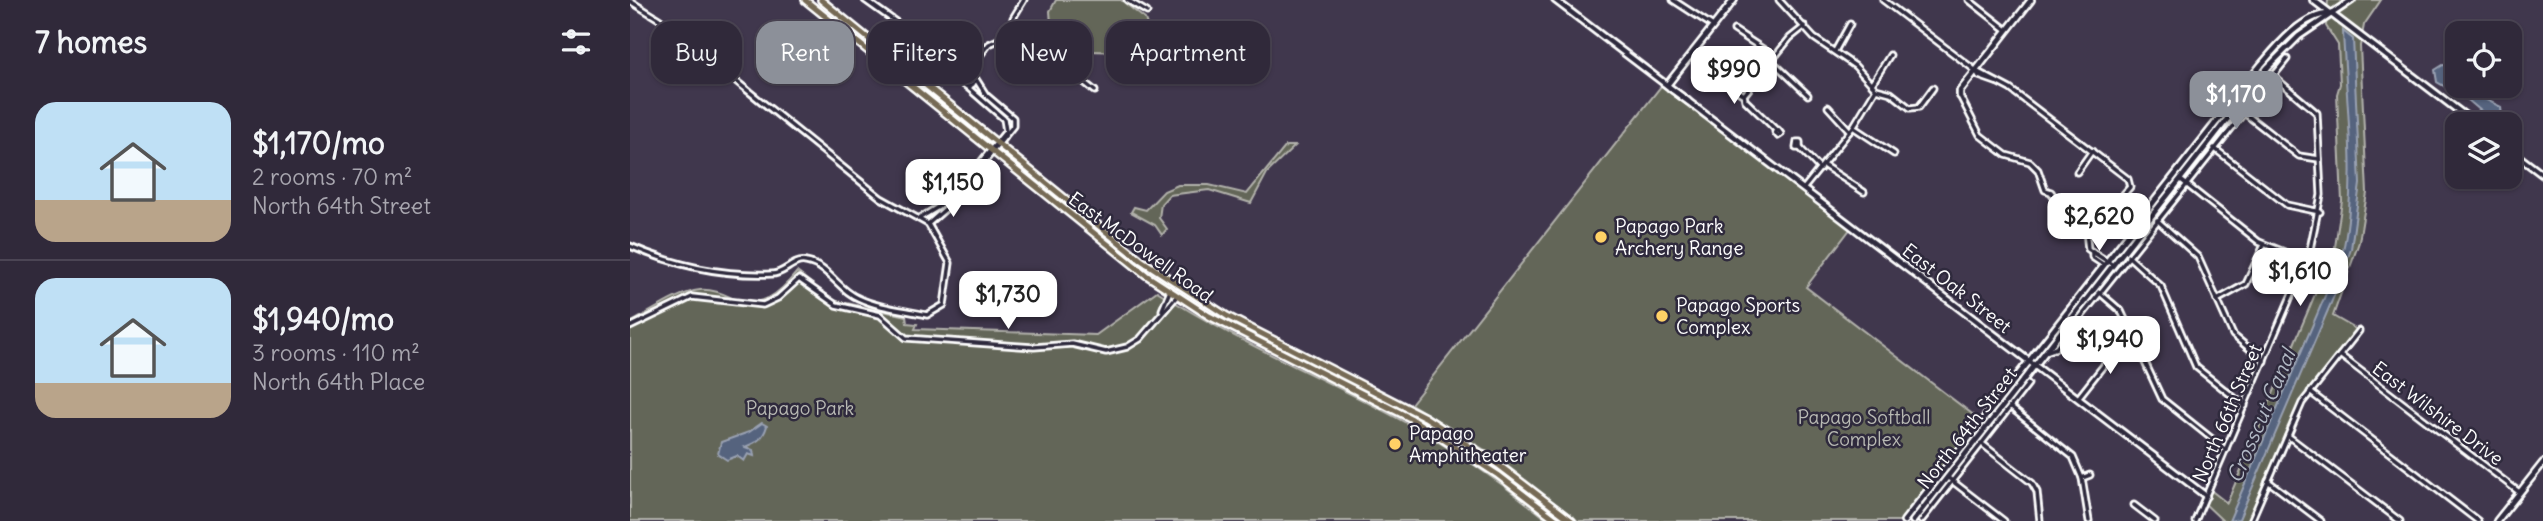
<!DOCTYPE html>
<html lang="en">
<head>
<meta charset="utf-8">
<style>
  body { margin:0; font-family:Delius,sans-serif; background:#3c3545; color:#f1f3f6; height:100vh; display:flex; flex-direction:column; font-size:26px; white-space:nowrap }
  * { box-sizing:border-box; margin:0 }
  p { font-size:23px; color:#a8a6af }
  .icon { flex:none; width:38px; height:38px; fill:none; stroke:currentColor; stroke-width:2; stroke-linecap:round; stroke-linejoin:round }
  .map { position:relative; flex:1; overflow:hidden }
  .details { display:flex; flex-direction:column; background:#30293a; width:630px }
  .details>* { flex:none }
  .banner { position:absolute; left:21px; top:21px; width:665px; height:63px; display:flex; gap:14px }
  .buttons { position:absolute; left:1815px; top:21px; display:grid; gap:14px }
  .buttons a { display:grid; place-items:center; width:77px; height:77px; border-radius:14px; background:#30293a; box-shadow:0 2px 5px #0004,0 0 0 2px #4b4554; font-size:35px }
  .price { position:absolute; translate:-50% -60px; padding:0 16px; border-radius:14px; background:#fff; color:#222; font-size:23px; line-height:46px; filter:drop-shadow(0 2px 4px #0008) }
  .price::after { content:''; position:absolute; left:50%; top:42px; width:21px; height:16px; margin-left:-10px; background:inherit; clip-path:polygon(0 0,100% 0,50% 100%) }
  .price.current { background:#8c9099; color:#fff }
  ul { padding:0; list-style:none }
  li { display:flex; align-items:center; gap:21px; height:175px; padding:0 35px }
  li+li { border-top:2px solid #4b4554 }
  li span { display:grid; place-items:center; flex:none; width:196px; height:140px; border-radius:21px; color:#555 }
  li>.icon { margin-inline-start:auto }
  span .icon { width:84px; height:84px; fill:#fffc; stroke-width:1 }
  li b { font-size:30px }
  h2 { display:flex; justify-content:space-between; align-items:center; height:84px; padding:0 35px; font-size:30px }
  .pill { padding:0 24px; border-radius:21px; background:#30293a; box-shadow:0 2px 5px #0004,0 0 0 2px #4b4554; font-size:24px; line-height:63px }
  .pill.current { background:#8c9099; color:#fff }
  main { display:flex; flex:1; min-height:0 }
  .map>svg:first-child { display:block }
</style>
</head>
<body>
<main>
<section class="details">
<h2>7 homes<svg class="icon" aria-label="filters" viewBox="0 0 24 24"><path d="M4 7h16M4 17h16"/><circle cx="9" cy="7" r="2"/><circle cx="15" cy="17" r="2"/></svg></h2>
<ul>
<li><span style="background:linear-gradient(#bfe0f5 70%,#b9a48a 0)"><svg class="icon" aria-label="home" viewBox="0 0 24 24"><path d="M3 11l9-7 9 7M6 9v11h12V9"/></svg></span><div><b>$1,170/mo</b><p>2 rooms · 70 m²</p><p>North 64th Street</p></div></li>
<li><span style="background:linear-gradient(#bfe0f5 75%,#b9a48a 0)"><svg class="icon" aria-label="home" viewBox="0 0 24 24"><path d="M3 11l9-7 9 7M6 9v11h12V9"/></svg></span><div><b>$1,940/mo</b><p>3 rooms · 110 m²</p><p>North 64th Place</p></div></li>
</ul>
</section>
<div class="map">
<svg width="1913" height="521" viewBox="0 0 1913 521">
  <rect width="100%" height="100%" fill="#40374d"/>
  <filter id="ink" filterUnits="userSpaceOnUse"><feTurbulence type="fractalNoise" baseFrequency=".0143" numOctaves="2"/><feDisplacementMap in="SourceGraphic" scale="14" xChannelSelector="R" yChannelSelector="G"/><feConvolveMatrix kernelMatrix="1 2 1 2 8 2 1 2 1" color-interpolation-filters="sRGB"/></filter>
  <g filter="url(#ink)">
    <!-- green -->
    <g fill="#646658" stroke="#b2b2ac" stroke-width="2">
      <path d="M426 0H491L515 19 519 31 514 43 500 52 457 51 427 33 421 24 420 11Z"/>
      <path d="M1698 0H1751L1734 25 1730 46 1737 193 1729 242 1703 316 1729 331 1672 403 1621 521H1593L1574 503 1579 489 1597 503 1705 247 1712 201 1707 94 1710 84 1708 45 1696 26Z"/>
      <path d="M1032 85 1221 228 1176 287 1350 420 1271 521H948L866 457 781 404Z"/>
      <path d="M656 146H665L637 173 621 203 579 190 539 195 531 204 529 218 537 229 532 235 525 225 501 212 504 207 516 210 534 191 548 185H579L617 194Z"/>
      <path d="M167 272 203 300 276 316 277 323 287 324 285 329 466 335 527 291C607 343 695 378 778 424 828 452 875 485 919 521H0V323C21 312 46 293 70 290 82 289 92 293 102 298 131 311 150 293 167 272Z"/>
    </g>
    <!-- water -->
    <g fill="#55637e" stroke="#99a1b2" stroke-width="2">
      <path d="M1713 31 1723 39 1730 184 1721 249 1707 289 1609 519 1599 521 1712 256C1729 182 1716 106 1713 31Z"/>
      <path d="M1813 65 1819 66 1817 70 1827 77V86H1836L1844 94 1871 107 1872 118 1864 122 1838 100 1807 82 1805 70Z"/>
      <path d="M132 423 137 426C133 439 127 442 115 447L123 450 124 456 118 454 114 461 107 456 97 460 88 454 91 442 119 432Z"/>
    </g>
    <g fill="none" stroke-linecap="round" stroke-linejoin="round">
      <!-- street casing -->
      <g stroke="#fff" stroke-width="9">
        <g id="street">
          <path d="M235 0 298 45 333 82"/>
          <path d="M497 0 517 12"/>
          <path d="M1043 0 1083 26"/>
          <path d="M1149 0 1184 38 1225 66 1246 89 1261 93 1280 108 1289 107 1303 88"/>
          <path d="M1253 0 1346 71 1349 76 1366 82"/>
          <path d="M1339 0 1377 30"/>
          <path d="M0 1 29 19 251 198 298 224 320 263 314 305 297 315C275 310 249 308 228 298 208 290 199 266 176 262 163 259 155 274 142 274 91 276 46 266 0 246"/>
          <path d="M1104 30 1145 57"/>
          <path d="M382 34 383 18 394 0"/>
          <path d="M1205 51 1220 24"/>
          <path d="M1142 61 1178 95"/>
          <path d="M1073 68 1114 95 1115 100 1146 130"/>
          <path d="M1346 71 1380 89 1498 179 1500 187 1485 204"/>
          <circle cx="338" cy="79" r="7"/>
          <path d="M335 74 359 44 382 34 398 37 465 91"/>
          <path d="M1242 84 1260 55"/>
          <path d="M1114 95 1160 38 1175 26"/>
          <path d="M1330 96 1350 135 1376 155 1400 162 1408 170 1415 190 1421 192 1439 220 1456 231 1458 249 1483 265"/>
          <path d="M1198 107 1220 131"/>
          <path d="M1613 112 1669 156 1689 159"/>
          <path d="M1223 127 1264 154"/>
          <path d="M1148 130 1151 134 1148 136 1145 132Z"/>
          <path d="M1167 142H1170V148H1166Z"/>
          <path d="M1170 148 1190 169"/>
          <path d="M1584 148 1657 205 1690 212"/>
          <path d="M1193 165 1234 192"/>
          <path d="M1447 172 1462 151"/>
          <path d="M1551 180 1629 242 1677 261"/>
          <path d="M1174 188 1223 127 1246 89"/>
          <path d="M290 218 308 207 337 179 376 131 374 119 335 85"/>
          <path d="M1527 220 1568 257 1603 335 1634 361"/>
          <path d="M298 224 321 204 383 126V118L356 95 344 76"/>
          <path d="M1462 252V257L1474 265"/>
          <path d="M1498 256 1531 286 1566 367 1615 406"/>
          <path d="M1469 292 1491 311 1532 399 1596 450"/>
          <path d="M1587 300 1616 284 1634 245"/>
          <path d="M532 310 540 291"/>
          <path d="M0 327 62 297 133 305 148 298 169 279 206 305 250 315 276 338 404 347 442 344 476 352 497 347 510 339 547 296"/>
          <path d="M1415 352 1426 348 1657 59"/>
          <path d="M1710 355 1889 492"/>
          <path d="M1680 392 1848 521"/>
          <path d="M1448 398 1474 365 1508 348"/>
          <path d="M1380 407 1443 457 1452 478 1459 521"/>
          <path d="M1658 436 1770 521"/>
          <path d="M1351 443 1402 483 1407 492 1410 521"/>
          <path d="M1317 477 1374 521"/>
          <path d="M1452 478 1460 475"/>
          <path d="M1638 481 1691 521"/>
          <path d="M1504 505 1525 521"/>
          <path d="M1291 521 1398 384"/>
          <path d="M1565 521 1679 254 1691 195 1687 113 1642 75"/>
          <path d="M1621 521 1672 403 1729 331"/>
        </g>
      </g>
      <!-- secondary casing -->
      <g stroke="#fff" stroke-width="10">
        <g id="secondary">
          <path d="M925 0 1576 496"/>
          <path d="M1683 0 1846 124"/>
          <path d="M1037 85 1104 0"/>
          <path d="M1040 88 1058 101"/>
          <path d="M1330 96V91L1401 0"/>
          <path d="M1880 150 1913 175"/>
          <path d="M1274 521 1631 65C1647 46 1673 14 1700 14"/>
          <path d="M1283 521 1638 67 1669 36 1722 0"/>
          <path d="M1867 521 1913 463"/>
        </g>
      </g>
      <!-- primary casing -->
      <g stroke="#fff" stroke-width="10">
        <g id="primary">
          <path d="M175 0 516 275 579 316 782 419 868 475 928 521"/>
          <path d="M191 0 511 260 597 316 795 417 870 466 942 521"/>
        </g>
      </g>
      <!-- street -->
      <use href="#street" stroke="#2f2a3d" stroke-width="3.5"/>
      <!-- secondary -->
      <use href="#secondary" stroke="#2f2a3d" stroke-width="4.5"/>
      <!-- primary -->
      <use href="#primary" stroke="#766a55" stroke-width="5"/>
    </g>
  </g>
  <!-- markers -->
  <g fill="#ffd166" stroke="#2f2a3d" stroke-width="2.5">
    <circle cx="971" cy="237" r="7"/>
    <circle cx="1032" cy="316" r="7"/>
    <circle cx="765" cy="444" r="7"/>
  </g>
  <g text-anchor="middle" dominant-baseline="central" stroke-width="5" stroke-linejoin="round" paint-order="stroke">
    <!-- poi labels -->
    <g font-size="19" fill="#fff" stroke="#2f2a3d" text-anchor="start">
      <text x="985" y="226">Papago Park<tspan x="985" dy="22">Archery Range</tspan></text>
      <text x="1046" y="305">Papago Sports<tspan x="1046" dy="22">Complex</tspan></text>
      <text x="779" y="433">Papago<tspan x="779" dy="22">Amphitheater</tspan></text>
    </g>
    <!-- street labels -->
    <g font-size="19" fill="#fff" stroke="#2f2a3d">
      <text transform="translate(511 247) rotate(36)">East McDowell Road</text>
      <text transform="translate(1327 288) rotate(38)">East Oak Street</text>
      <text transform="translate(1597 413) rotate(-67)">North 66th Street</text>
      <text transform="translate(1808 413) rotate(37)">East Wilshire Drive</text>
      <text transform="translate(1337 428) rotate(-52)">North 64th Street</text>
    </g>
    <!-- park labels -->
    <g font-size="19" fill="#b9bab4" stroke="#2f2a3d">
      <text x="170" y="408">Papago Park</text>
      <text x="1234" y="417">Papago Softball<tspan x="1234" dy="22">Complex</tspan></text>
    </g>
    <!-- water labels -->
    <g font-size="21" font-style="italic" fill="#b2b9c5" stroke="#2f2a3d">
      <text transform="translate(1631 416) rotate(-67)">Crosscut Canal</text>
    </g>
  </g>
</svg>
<div class="buttons">
<a><svg class="icon" aria-label="locate" viewBox="0 0 24 24"><circle cx="12" cy="12" r="6"/><path d="M12 2v4M12 18v4M2 12h4M18 12h4"/></svg></a>
<a><svg class="icon" aria-label="layers" viewBox="0 0 24 24"><path d="M12 4l9 5-9 5-9-5zM3 14l9 5 9-5"/></svg></a>
</div>
<b class="price" style="left:1104px;top:106px">$990</b>
<b class="price current" style="left:1606px;top:131px">$1,170</b>
<b class="price" style="left:323px;top:219px">$1,150</b>
<b class="price" style="left:1469px;top:253px">$2,620</b>
<b class="price" style="left:1670px;top:308px">$1,610</b>
<b class="price" style="left:378px;top:331px">$1,730</b>
<b class="price" style="left:1480px;top:376px">$1,940</b>
<div class="banner">
<a class="pill">Buy</a>
<a class="pill current">Rent</a>
<a class="pill">Filters</a>
<a class="pill">New</a>
<a class="pill">Apartment</a>
</div>
</div>
</main>
</body>
</html>
